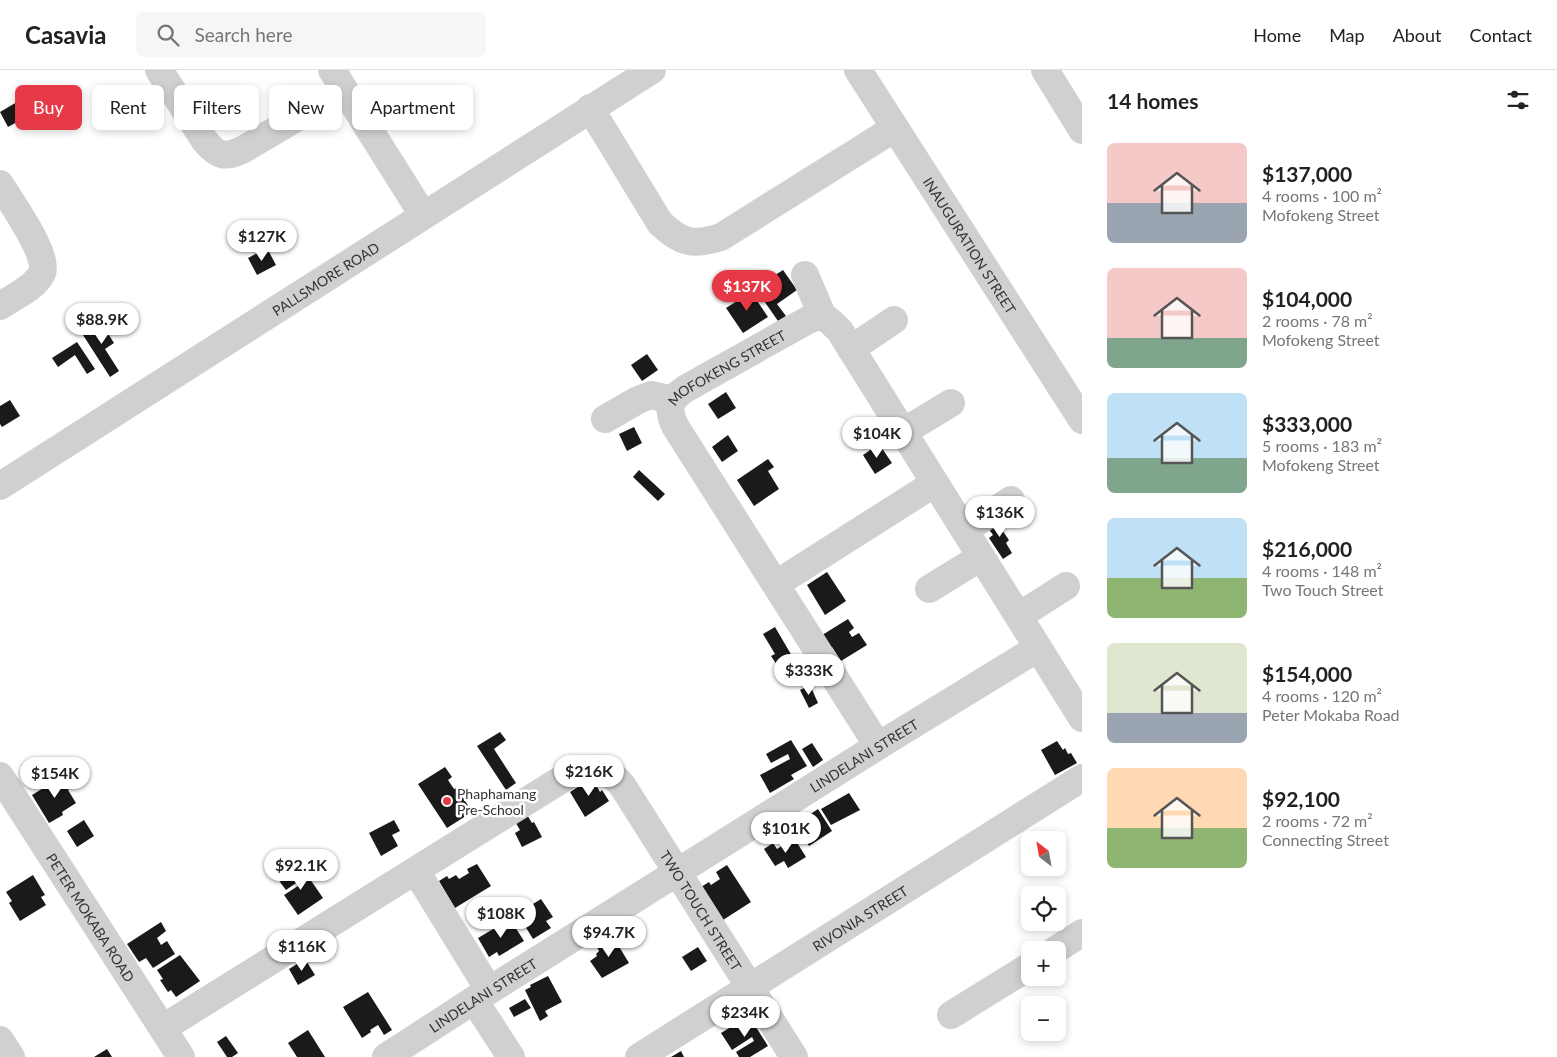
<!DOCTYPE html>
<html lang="en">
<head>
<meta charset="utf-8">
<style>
  body { margin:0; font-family:Lato,sans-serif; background:#f6f6f6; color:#222; height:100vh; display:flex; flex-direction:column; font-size:19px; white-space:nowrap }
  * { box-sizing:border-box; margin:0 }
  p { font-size:16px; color:#767676 }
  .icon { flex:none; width:28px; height:28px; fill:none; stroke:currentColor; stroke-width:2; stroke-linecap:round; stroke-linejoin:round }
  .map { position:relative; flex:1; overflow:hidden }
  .panel { display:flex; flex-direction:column; background:#fff; width:475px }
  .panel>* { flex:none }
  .banner { position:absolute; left:15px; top:15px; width:475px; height:45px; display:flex; gap:10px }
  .needle { width:32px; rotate:329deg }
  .buttons { position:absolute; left:1021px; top:761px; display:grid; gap:10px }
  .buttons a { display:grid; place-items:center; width:45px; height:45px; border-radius:8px; background:#fff; box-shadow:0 2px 8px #0003; font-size:25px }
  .price { position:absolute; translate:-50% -42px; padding:0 11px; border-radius:18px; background:#fff; color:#222; font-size:16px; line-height:32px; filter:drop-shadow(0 1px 2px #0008) }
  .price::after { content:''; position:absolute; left:50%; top:30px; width:15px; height:11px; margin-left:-8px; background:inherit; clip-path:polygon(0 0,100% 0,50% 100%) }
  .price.current { background:#e63946; color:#fff }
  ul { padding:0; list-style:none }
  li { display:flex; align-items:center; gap:15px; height:125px; padding:0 25px }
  li span { display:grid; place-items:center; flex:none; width:140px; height:100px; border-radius:8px; color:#555 }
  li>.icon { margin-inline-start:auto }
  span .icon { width:60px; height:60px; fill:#fffc; stroke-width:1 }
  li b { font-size:21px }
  h2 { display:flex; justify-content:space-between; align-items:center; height:60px; padding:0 25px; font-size:21px }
  .pill { padding:0 18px; border-radius:8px; background:#fff; box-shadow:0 2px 8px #0003; font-size:18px; line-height:45px }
  .pill.current { background:#e63946; color:#fff }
  header { display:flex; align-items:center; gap:30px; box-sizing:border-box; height:70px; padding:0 25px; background:#fff; border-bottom:1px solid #e0e0e0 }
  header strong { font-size:24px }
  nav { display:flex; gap:28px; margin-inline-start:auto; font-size:18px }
  .search { width:350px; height:45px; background:#f6f6f6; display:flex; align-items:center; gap:12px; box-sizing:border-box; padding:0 18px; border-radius:8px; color:#767676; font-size:19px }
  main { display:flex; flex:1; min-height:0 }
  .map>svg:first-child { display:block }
</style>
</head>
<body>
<header>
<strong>Casavia</strong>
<div class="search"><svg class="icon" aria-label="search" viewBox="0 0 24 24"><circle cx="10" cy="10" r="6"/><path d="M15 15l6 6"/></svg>Search here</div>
<nav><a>Home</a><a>Map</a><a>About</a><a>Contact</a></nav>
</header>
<main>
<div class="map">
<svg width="1082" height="987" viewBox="0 0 1082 987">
  <rect width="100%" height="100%" fill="#fff"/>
  <!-- building -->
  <g fill="#1a1a1a">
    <path d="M17 32 26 47 8 57 0 42Z"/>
    <path d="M267 178 276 195 257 205 248 188Z"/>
    <path d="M783 200 797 220 777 234 786 246 778 251 755 218Z"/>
    <path d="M751 222 768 247 743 263 726 238Z"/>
    <path d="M108 249 114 258 107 262 114 273 105 279 119 301 110 307 83 265Z"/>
    <path d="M77 272 95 299 87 304 75 285 58 297 52 288Z"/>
    <path d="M647 284 658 300 642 311 631 295Z"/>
    <path d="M726 322 736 338 718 349 708 334Z"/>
    <path d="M10 330 20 346 2 357 0 354V336Z"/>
    <path d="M634 357 642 373 627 381 619 364Z"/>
    <path d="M728 365 738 381 722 392 712 377Z"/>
    <path d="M879 374 892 393 875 404 863 385Z"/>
    <path d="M768 389 774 397 768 401 779 419 754 436 737 410Z"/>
    <path d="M639 400 665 424 658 431 633 407Z"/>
    <path d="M1004 447 1010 455 1002 460 1009 470 1006 473 1012 483 1003 489 989 468 993 465 988 458Z"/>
    <path d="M827 502 846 531 825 545 807 515Z"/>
    <path d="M848 549 854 558 849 562 852 567 859 563 867 575 841 591 832 577 827 580 819 567Z"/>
    <path d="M775 557 792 586 777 595 771 586 775 584 763 564Z"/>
    <path d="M810 615 818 633 809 638 800 620Z"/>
    <path d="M500 662 506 670 494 679 516 713 506 720 477 676Z"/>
    <path d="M791 670 807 696 791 705 794 709 770 723 760 705 790 689 788 684 771 693 766 684Z"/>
    <path d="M1057 671 1063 680 1065 678 1068 684 1071 683 1077 693 1055 705 1041 680Z"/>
    <path d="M812 673 823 690 813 697 802 679Z"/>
    <path d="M445 697 452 707 448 710 454 719 457 718 472 742 447 758 418 714Z"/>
    <path d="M63 706 70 718 68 720 76 733 62 742 63 745 49 753 32 725Z"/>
    <path d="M592 708 600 722 602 720 609 731 585 747 570 722Z"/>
    <path d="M849 723 860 740 831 755 821 739Z"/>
    <path d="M818 739 832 761 809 776 806 771 801 774 790 757 798 752 800 756 808 751 806 747Z"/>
    <path d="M526 743 532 753 534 752 542 767 522 777 515 763 520 760 514 750Z"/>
    <path d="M84 750 94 766 77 777 67 761Z"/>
    <path d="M394 750 400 761 392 765 398 776 381 786 369 763Z"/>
    <path d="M794 768 806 787 788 798 784 791 775 796 764 779 773 773 777 779Z"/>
    <path d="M477 794 491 816 455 838 439 811 447 806 449 809 456 805 459 809 469 803 467 799Z"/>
    <path d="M727 795 751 832 723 850 701 817 709 812 711 815 720 809 716 802Z"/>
    <path d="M301 796 323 828 298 845 284 825 301 814 299 811 286 820 280 812 281 809Z"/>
    <path d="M33 805 45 825 41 827 46 835 20 851 9 833 12 831 6 822Z"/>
    <path d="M541 829 553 847 546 851 551 858 533 869 520 848 528 843 525 839Z"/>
    <path d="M510 849 524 871 499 886 497 882 489 887 478 868Z"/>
    <path d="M161 852 166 861 157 868 161 875 167 871 175 884 153 898 146 888 139 892 127 874Z"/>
    <path d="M612 865 629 893 602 908 590 891 597 886 596 884 599 881 597 877 601 875 600 873Z"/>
    <path d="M698 877 707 891 691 901 682 887Z"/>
    <path d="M180 885 200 911 176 927 171 920 168 922 160 910 163 909 157 900Z"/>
    <path d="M305 889 315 905 298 915 289 899Z"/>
    <path d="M548 906 562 932 545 941 548 946 540 951 525 920 531 917 530 915Z"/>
    <path d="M368 922 392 960 384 965 378 955 370 960 371 962 362 968 343 937Z"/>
    <path d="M525 929 531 938 514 947 509 938Z"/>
    <path d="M749 946 768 976 750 987H739L736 982 754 971 752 967 732 980 721 963Z"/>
    <path d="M308 960 325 987H297L288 973Z"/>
    <path d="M226 966 238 983 232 987H227L217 972Z"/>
    <path d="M107 979 112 987H94Z"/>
    <path d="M681 981 684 987H671Z"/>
  </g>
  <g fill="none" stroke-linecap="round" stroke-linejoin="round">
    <!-- minor -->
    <g stroke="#d0d0d0" stroke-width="28">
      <path d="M159 0 205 71C218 87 226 88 244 79L344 20"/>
      <path d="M332 0 423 145"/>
      <path id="s1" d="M858 0 1082 350"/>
      <path d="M1045 0 1082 60"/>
      <path d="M590 38 660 153C681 173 693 176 721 167L895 58"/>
      <path d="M0 114C10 131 50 186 42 203 35 218 13 227 0 236"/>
      <path d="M805 205 822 245"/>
      <path d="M851 279 894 250"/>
      <path d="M605 349 638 330 651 325 673 330"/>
      <path d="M903 362 951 333"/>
      <path id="s2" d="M0 416 652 0"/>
      <path d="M965 460 1011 430"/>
      <path d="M776 514 935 413"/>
      <path d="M929 519 981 487"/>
      <path d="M1019 546 1066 516"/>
      <path id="s3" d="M878 676 675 356C667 338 669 330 685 319L808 250 822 245 833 254 840 261 1082 648"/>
      <path id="s4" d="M0 706 181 987"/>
      <path d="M416 801 489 920"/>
      <path d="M1055 880 1082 863"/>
      <path d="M474 930 511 987"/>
      <path d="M951 945 1030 896"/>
      <path id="s5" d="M163 958 567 706C589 695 605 695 622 715L794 987"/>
      <path d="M0 970 11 987"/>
      <path id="s6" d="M386 987 474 930 878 676 1038 578"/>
      <path id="s7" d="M639 987 1082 708"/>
    </g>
  </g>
  <!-- markers -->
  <circle fill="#e63946" stroke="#fff" stroke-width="2" cx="447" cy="731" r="5"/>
  <g text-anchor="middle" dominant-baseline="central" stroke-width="5" stroke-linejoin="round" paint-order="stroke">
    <!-- street labels -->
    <g font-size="14" fill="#333" stroke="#fff">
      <text stroke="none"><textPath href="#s1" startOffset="208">INAUGURATION STREET</textPath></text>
      <text stroke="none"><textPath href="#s2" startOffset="386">PALLSMORE ROAD</textPath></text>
      <text stroke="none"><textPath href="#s3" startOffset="469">MOFOKENG STREET</textPath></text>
      <text stroke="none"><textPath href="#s6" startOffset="565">LINDELANI STREET</textPath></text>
      <text stroke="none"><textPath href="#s5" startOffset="686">TWO TOUCH STREET</textPath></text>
      <text stroke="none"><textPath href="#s4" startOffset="168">PETER MOKABA ROAD</textPath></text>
      <text stroke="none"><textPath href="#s7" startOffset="261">RIVONIA STREET</textPath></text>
      <text stroke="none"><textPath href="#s6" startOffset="115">LINDELANI STREET</textPath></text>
    </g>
    <!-- poi labels -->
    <g font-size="14" fill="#333" stroke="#fff" text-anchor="start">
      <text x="457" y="723">Phaphamang<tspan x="457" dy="16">Pre-School</tspan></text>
    </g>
  </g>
</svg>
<div class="buttons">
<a><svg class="needle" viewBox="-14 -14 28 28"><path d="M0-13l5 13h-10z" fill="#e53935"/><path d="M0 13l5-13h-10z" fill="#767676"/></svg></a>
<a><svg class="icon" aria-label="locate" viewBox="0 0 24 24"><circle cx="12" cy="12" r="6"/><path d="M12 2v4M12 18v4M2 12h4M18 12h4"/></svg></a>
<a>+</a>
<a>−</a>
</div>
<b class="price" style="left:262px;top:192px">$127K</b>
<b class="price current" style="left:747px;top:242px">$137K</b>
<b class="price" style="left:102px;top:275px">$88.9K</b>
<b class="price" style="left:877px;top:389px">$104K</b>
<b class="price" style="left:1000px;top:468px">$136K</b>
<b class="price" style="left:809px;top:626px">$333K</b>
<b class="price" style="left:589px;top:727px">$216K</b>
<b class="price" style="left:55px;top:729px">$154K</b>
<b class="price" style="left:786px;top:784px">$101K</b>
<b class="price" style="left:301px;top:821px">$92.1K</b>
<b class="price" style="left:501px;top:869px">$108K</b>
<b class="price" style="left:609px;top:888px">$94.7K</b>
<b class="price" style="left:302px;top:902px">$116K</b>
<b class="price" style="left:745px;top:968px">$234K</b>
<div class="banner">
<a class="pill current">Buy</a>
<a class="pill">Rent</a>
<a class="pill">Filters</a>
<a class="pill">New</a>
<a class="pill">Apartment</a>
</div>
</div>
<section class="panel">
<h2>14 homes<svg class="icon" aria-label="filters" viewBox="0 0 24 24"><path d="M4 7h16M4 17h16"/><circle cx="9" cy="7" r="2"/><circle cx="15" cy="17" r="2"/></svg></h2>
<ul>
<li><span style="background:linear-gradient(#f6c9c9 60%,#9aa5b1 0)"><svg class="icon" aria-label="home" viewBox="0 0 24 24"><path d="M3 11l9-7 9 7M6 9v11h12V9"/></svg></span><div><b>$137,000</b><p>4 rooms · 100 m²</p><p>Mofokeng Street</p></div></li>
<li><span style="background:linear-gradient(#f6c9c9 70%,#7fa58c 0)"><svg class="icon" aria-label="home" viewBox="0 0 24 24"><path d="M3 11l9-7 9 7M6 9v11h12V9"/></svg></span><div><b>$104,000</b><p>2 rooms · 78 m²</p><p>Mofokeng Street</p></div></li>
<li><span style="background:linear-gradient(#bfe0f5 65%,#7fa58c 0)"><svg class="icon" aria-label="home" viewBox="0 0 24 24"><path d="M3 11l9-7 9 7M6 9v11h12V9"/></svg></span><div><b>$333,000</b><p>5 rooms · 183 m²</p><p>Mofokeng Street</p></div></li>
<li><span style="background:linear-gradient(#bfe0f5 60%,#8fb573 0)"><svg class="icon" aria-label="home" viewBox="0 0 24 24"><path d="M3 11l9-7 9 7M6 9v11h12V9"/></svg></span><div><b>$216,000</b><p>4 rooms · 148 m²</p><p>Two Touch Street</p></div></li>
<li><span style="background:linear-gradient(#dfe7d0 70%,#9aa5b1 0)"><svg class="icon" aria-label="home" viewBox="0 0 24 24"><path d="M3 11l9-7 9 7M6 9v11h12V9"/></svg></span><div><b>$154,000</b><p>4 rooms · 120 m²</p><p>Peter Mokaba Road</p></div></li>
<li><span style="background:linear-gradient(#ffd9b3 60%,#8fb573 0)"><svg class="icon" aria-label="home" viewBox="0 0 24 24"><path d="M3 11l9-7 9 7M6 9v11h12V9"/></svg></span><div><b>$92,100</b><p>2 rooms · 72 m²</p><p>Connecting Street</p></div></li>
</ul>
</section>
</main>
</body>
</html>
